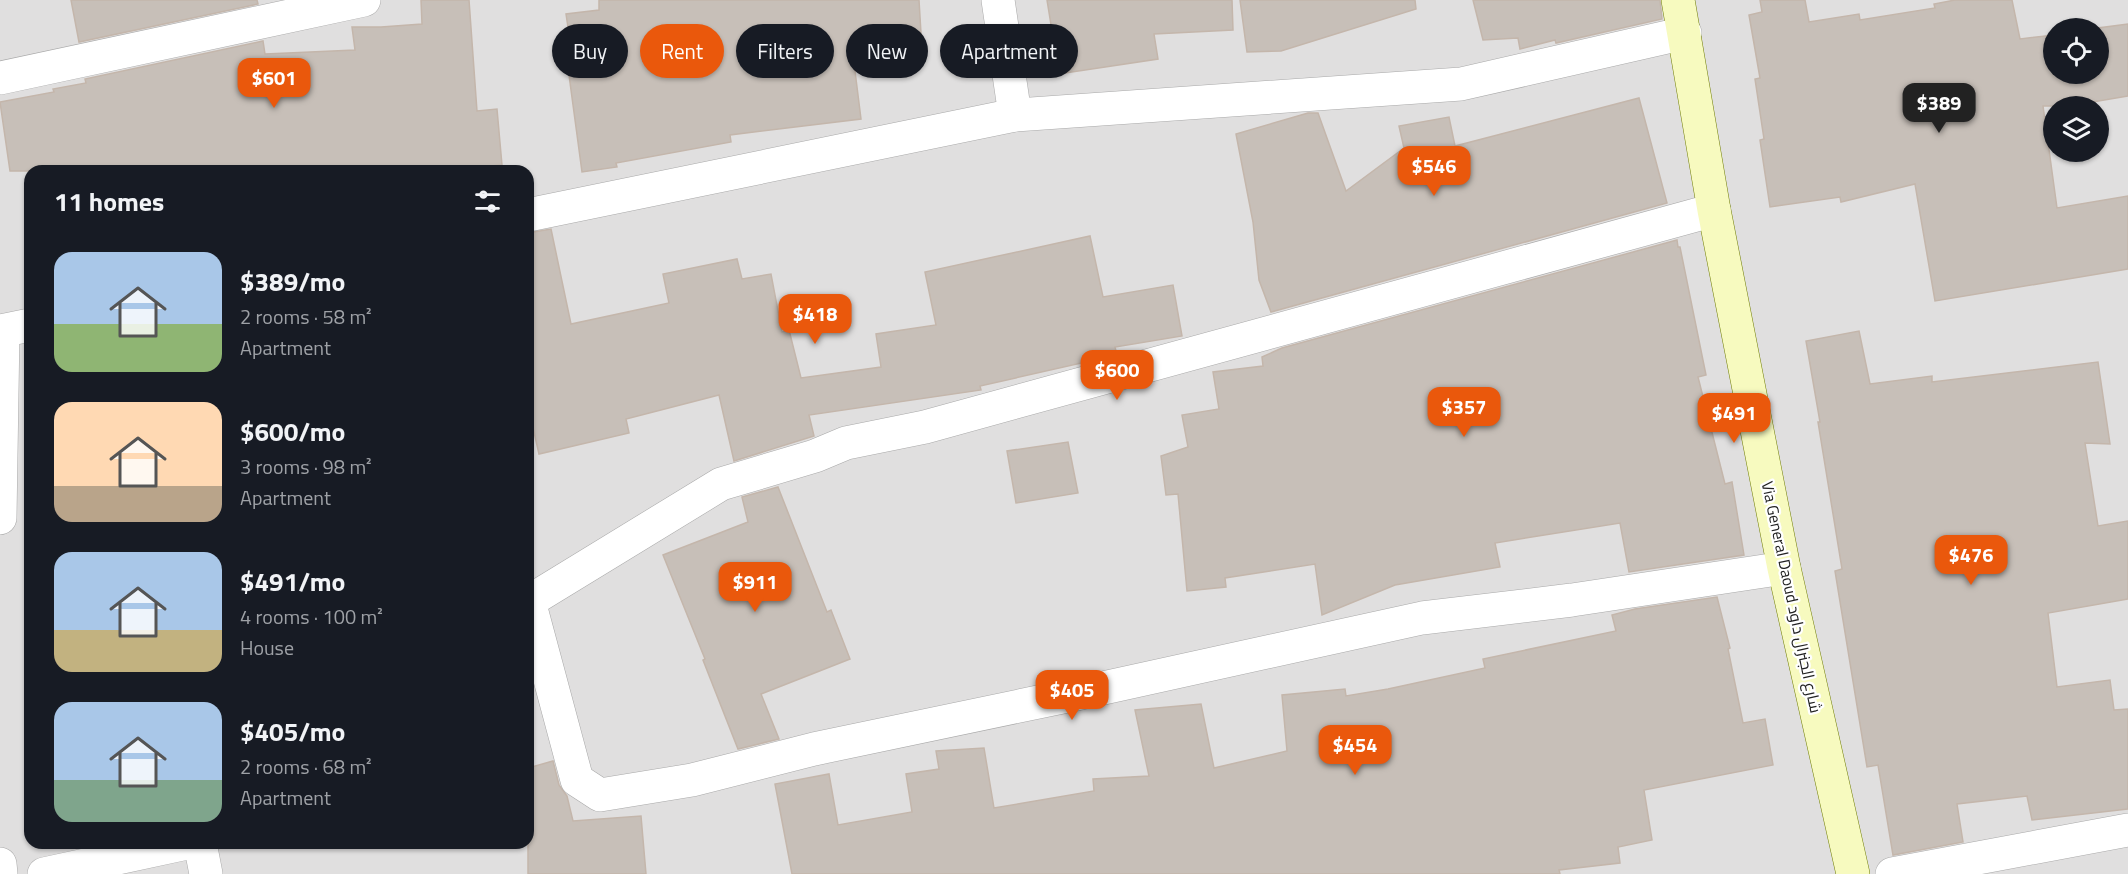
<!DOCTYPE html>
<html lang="en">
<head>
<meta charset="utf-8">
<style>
  body { margin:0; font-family:"Titillium Web",Cairo,sans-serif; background:#20242c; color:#f1f3f6; height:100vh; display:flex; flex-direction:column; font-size:22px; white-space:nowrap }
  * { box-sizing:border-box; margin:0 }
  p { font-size:20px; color:#9ea1a6 }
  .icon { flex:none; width:33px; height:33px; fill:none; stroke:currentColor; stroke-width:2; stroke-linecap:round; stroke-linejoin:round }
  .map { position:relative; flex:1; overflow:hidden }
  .side { position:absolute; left:24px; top:165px; width:510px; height:684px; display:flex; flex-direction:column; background:#171b24; border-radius:18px; box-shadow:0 2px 4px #0004 }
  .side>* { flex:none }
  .banner { position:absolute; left:552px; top:24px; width:570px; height:54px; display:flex; gap:12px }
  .tools { position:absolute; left:2043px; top:18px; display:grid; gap:12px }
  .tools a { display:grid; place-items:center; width:66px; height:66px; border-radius:50%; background:#171b24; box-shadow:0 2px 4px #0004; font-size:30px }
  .price { position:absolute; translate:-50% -51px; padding:0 14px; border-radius:12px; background:#ea580c; color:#fff; font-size:20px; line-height:39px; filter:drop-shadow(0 2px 3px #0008) }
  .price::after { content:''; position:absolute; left:50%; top:36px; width:18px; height:14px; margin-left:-9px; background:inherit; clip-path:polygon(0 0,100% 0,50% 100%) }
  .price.on { background:#222; color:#fff }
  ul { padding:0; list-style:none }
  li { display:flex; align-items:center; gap:18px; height:150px; padding:0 30px }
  li span { display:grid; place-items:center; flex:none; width:168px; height:120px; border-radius:18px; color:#555 }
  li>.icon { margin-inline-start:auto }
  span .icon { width:72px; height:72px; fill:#fffc; stroke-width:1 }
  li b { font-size:26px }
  h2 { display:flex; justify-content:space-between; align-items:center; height:72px; padding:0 30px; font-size:26px }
  .tag { padding:0 21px; border-radius:27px; background:#171b24; box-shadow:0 2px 4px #0004; font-size:21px; line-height:54px }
  .tag.on { background:#ea580c; color:#fff }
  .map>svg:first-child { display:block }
</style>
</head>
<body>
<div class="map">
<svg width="2128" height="874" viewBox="0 0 2128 874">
  <rect width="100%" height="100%" fill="#f2efe9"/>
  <!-- residential -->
  <path fill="#e0dfdf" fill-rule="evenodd" d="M0 0H2128V874H0ZM2054 28H2098V74H2054ZM2054 106H2098V152H2054ZM30 171H528V843H30Z"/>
  <!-- building -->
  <g fill="#c7bfb8" stroke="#c4b6ab" stroke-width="1.5">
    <path d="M71 0H257L258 4 79 42Z"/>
    <path d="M421 0H469L477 111 497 109 502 165 434 171H10L0 102 54 92 53 89 86 83 85 79 263 41 265 54 355 50 352 27H381L422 24Z"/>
    <path d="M599 0H919L922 50 853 55 861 119 730 135 731 142 616 163 617 167 582 172 569 75 575 74 566 14 599 10Z"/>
    <path d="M1047 0H1232L1233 30 1154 34 1158 59 1059 74Z"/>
    <path d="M1240 0H1415L1416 9 1281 51 1247 52Z"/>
    <path d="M1473 0H1660L1662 19 1556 43 1555 40 1520 49 1518 38 1483 40Z"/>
    <path d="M1760 0H1805L1809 22 1859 14 1860 20 1935 8 1934 4 1955 0H2012L2020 39 2054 35V74H2098V28L2128 24V96L2069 106H2043L2057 208 2128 196V269L1935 301 1915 184 1841 202 1840 197 1770 207 1760 140 1764 139 1755 79 1760 78 1749 15 1762 12Z"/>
    <path d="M1639 98 1667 203 1271 312 1259 280 1253 222 1236 134 1308 113H1318L1346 191 1404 148 1399 126 1449 117 1455 146Z"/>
    <path d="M551 229 571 324 669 303 663 274 737 259 742 279 771 274 782 332 789 330 801 378 881 367 876 334 936 325 925 272 1090 236 1103 297 1173 285 1182 336 1115 347 1117 355 980 386 981 390 809 415 814 436 734 461 719 395 626 419 629 433 539 454 528 406V233Z"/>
    <path d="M1677 240 1678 247H1680L1706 375 1698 377 1725 484 1732 482 1744 555 1629 572 1620 523 1495 543 1500 567 1395 585 1322 615 1315 564 1225 578 1226 587 1187 591 1178 494 1166 495 1161 456 1188 447 1182 415 1219 409 1213 372 1263 366 1262 357 1282 348Z"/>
    <path d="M1859 331 1870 384 1932 376V382L2098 362 2110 444 2085 443 2098 526 2128 521V599L2048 613 2057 687 2110 680 2114 710 2128 709V809L2032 820 2027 796 1957 804 1963 842 1893 855 1878 765 1867 767 1835 571 1842 569 1818 422H1820L1806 341Z"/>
    <path d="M1068 442 1078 493 1016 503 1007 451Z"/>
    <path d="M778 487 827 612 831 610 850 659 761 694 779 739 738 749 703 660 705 659 663 555 748 522 742 497Z"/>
    <path d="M1717 597 1730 648 1728 649 1743 723 1765 719 1773 765 1644 790 1652 840 1618 847 1620 863 1559 870 1560 874H792L775 784 829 774 838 825 912 812 906 774 939 769 936 751 984 748 994 808 1094 791 1093 779 1149 776 1135 710 1201 704 1214 768 1287 751 1282 695 1345 689 1346 696 1388 689 1485 668 1483 659 1616 631 1612 615 1635 609Z"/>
    <path d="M553 761 559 785 567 796 573 821 641 816 646 874H528V768Z"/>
  </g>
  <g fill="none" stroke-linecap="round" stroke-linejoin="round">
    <!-- minor casing -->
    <g stroke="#a9a9a9" stroke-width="34">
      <g id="minor">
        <path d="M998 0 1015 115"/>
        <path d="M0 78 364 0"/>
        <path d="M528 215 1015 115 1461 84 1685 33"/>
        <path d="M0 331 30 325"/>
        <path d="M0 518 3 331"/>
        <path d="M529 601 577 780 600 795 692 780 814 749 1067 696 1422 618 1572 600 1784 568"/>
        <path d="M528 602 721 484 815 456 846 443 925 427 1714 210"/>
        <path d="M200 843 206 874"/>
        <path d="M0 864 1 874"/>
        <path d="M44 874 187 843"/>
        <path d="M1892 874 2128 830"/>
      </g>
    </g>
    <!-- secondary casing -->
    <g stroke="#707d05" stroke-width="34">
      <path id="secondary" d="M1678 0 1714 210 1784 568 1853 874"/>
    </g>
    <!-- minor -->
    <use href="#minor" stroke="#fff" stroke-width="33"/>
    <!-- secondary -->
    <use href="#secondary" stroke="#f7fabf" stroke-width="33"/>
  </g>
  <g text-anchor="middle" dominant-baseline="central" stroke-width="4.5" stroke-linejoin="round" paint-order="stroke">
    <!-- street labels -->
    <g font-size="16" fill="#222" stroke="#fff">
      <text transform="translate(1792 597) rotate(78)">Via General Daoud شارع الجنرال داود</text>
    </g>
  </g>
</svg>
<div class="tools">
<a><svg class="icon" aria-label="locate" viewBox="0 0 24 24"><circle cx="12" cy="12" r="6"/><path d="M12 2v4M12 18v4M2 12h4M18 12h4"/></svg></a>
<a><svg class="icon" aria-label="layers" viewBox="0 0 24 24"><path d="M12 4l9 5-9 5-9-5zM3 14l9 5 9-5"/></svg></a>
</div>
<b class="price" style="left:274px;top:109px">$601</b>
<b class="price on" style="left:1939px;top:134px">$389</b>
<b class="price" style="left:1434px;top:197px">$546</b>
<b class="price" style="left:815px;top:345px">$418</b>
<b class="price" style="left:1117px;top:401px">$600</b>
<b class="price" style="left:1464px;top:438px">$357</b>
<b class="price" style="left:1734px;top:444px">$491</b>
<b class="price" style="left:1971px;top:586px">$476</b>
<b class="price" style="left:755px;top:613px">$911</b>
<b class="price" style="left:1072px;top:721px">$405</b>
<b class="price" style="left:1355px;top:776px">$454</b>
<div class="banner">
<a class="tag">Buy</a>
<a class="tag on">Rent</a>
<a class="tag">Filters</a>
<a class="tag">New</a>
<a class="tag">Apartment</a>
</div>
<section class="side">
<h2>11 homes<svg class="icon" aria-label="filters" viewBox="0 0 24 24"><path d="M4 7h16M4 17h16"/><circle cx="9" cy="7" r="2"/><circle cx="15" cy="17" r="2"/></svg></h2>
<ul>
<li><span style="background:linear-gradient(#a9c7e8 60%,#8fb573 0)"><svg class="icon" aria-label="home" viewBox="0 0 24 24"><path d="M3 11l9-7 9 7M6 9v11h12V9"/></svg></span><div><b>$389/mo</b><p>2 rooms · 58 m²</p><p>Apartment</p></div></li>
<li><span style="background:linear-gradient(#ffd9b3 70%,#b9a48a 0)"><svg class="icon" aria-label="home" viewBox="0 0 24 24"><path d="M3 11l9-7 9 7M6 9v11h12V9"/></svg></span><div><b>$600/mo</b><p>3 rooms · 98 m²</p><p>Apartment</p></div></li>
<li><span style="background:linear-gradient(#a9c7e8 65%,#c2b280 0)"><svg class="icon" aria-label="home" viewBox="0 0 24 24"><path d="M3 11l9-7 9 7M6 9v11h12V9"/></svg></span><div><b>$491/mo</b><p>4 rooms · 100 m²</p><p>House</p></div></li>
<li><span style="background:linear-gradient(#a9c7e8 65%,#7fa58c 0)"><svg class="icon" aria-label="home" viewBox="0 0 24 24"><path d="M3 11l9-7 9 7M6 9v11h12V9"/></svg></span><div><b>$405/mo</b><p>2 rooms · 68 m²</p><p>Apartment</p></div></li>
</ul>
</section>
</div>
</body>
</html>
